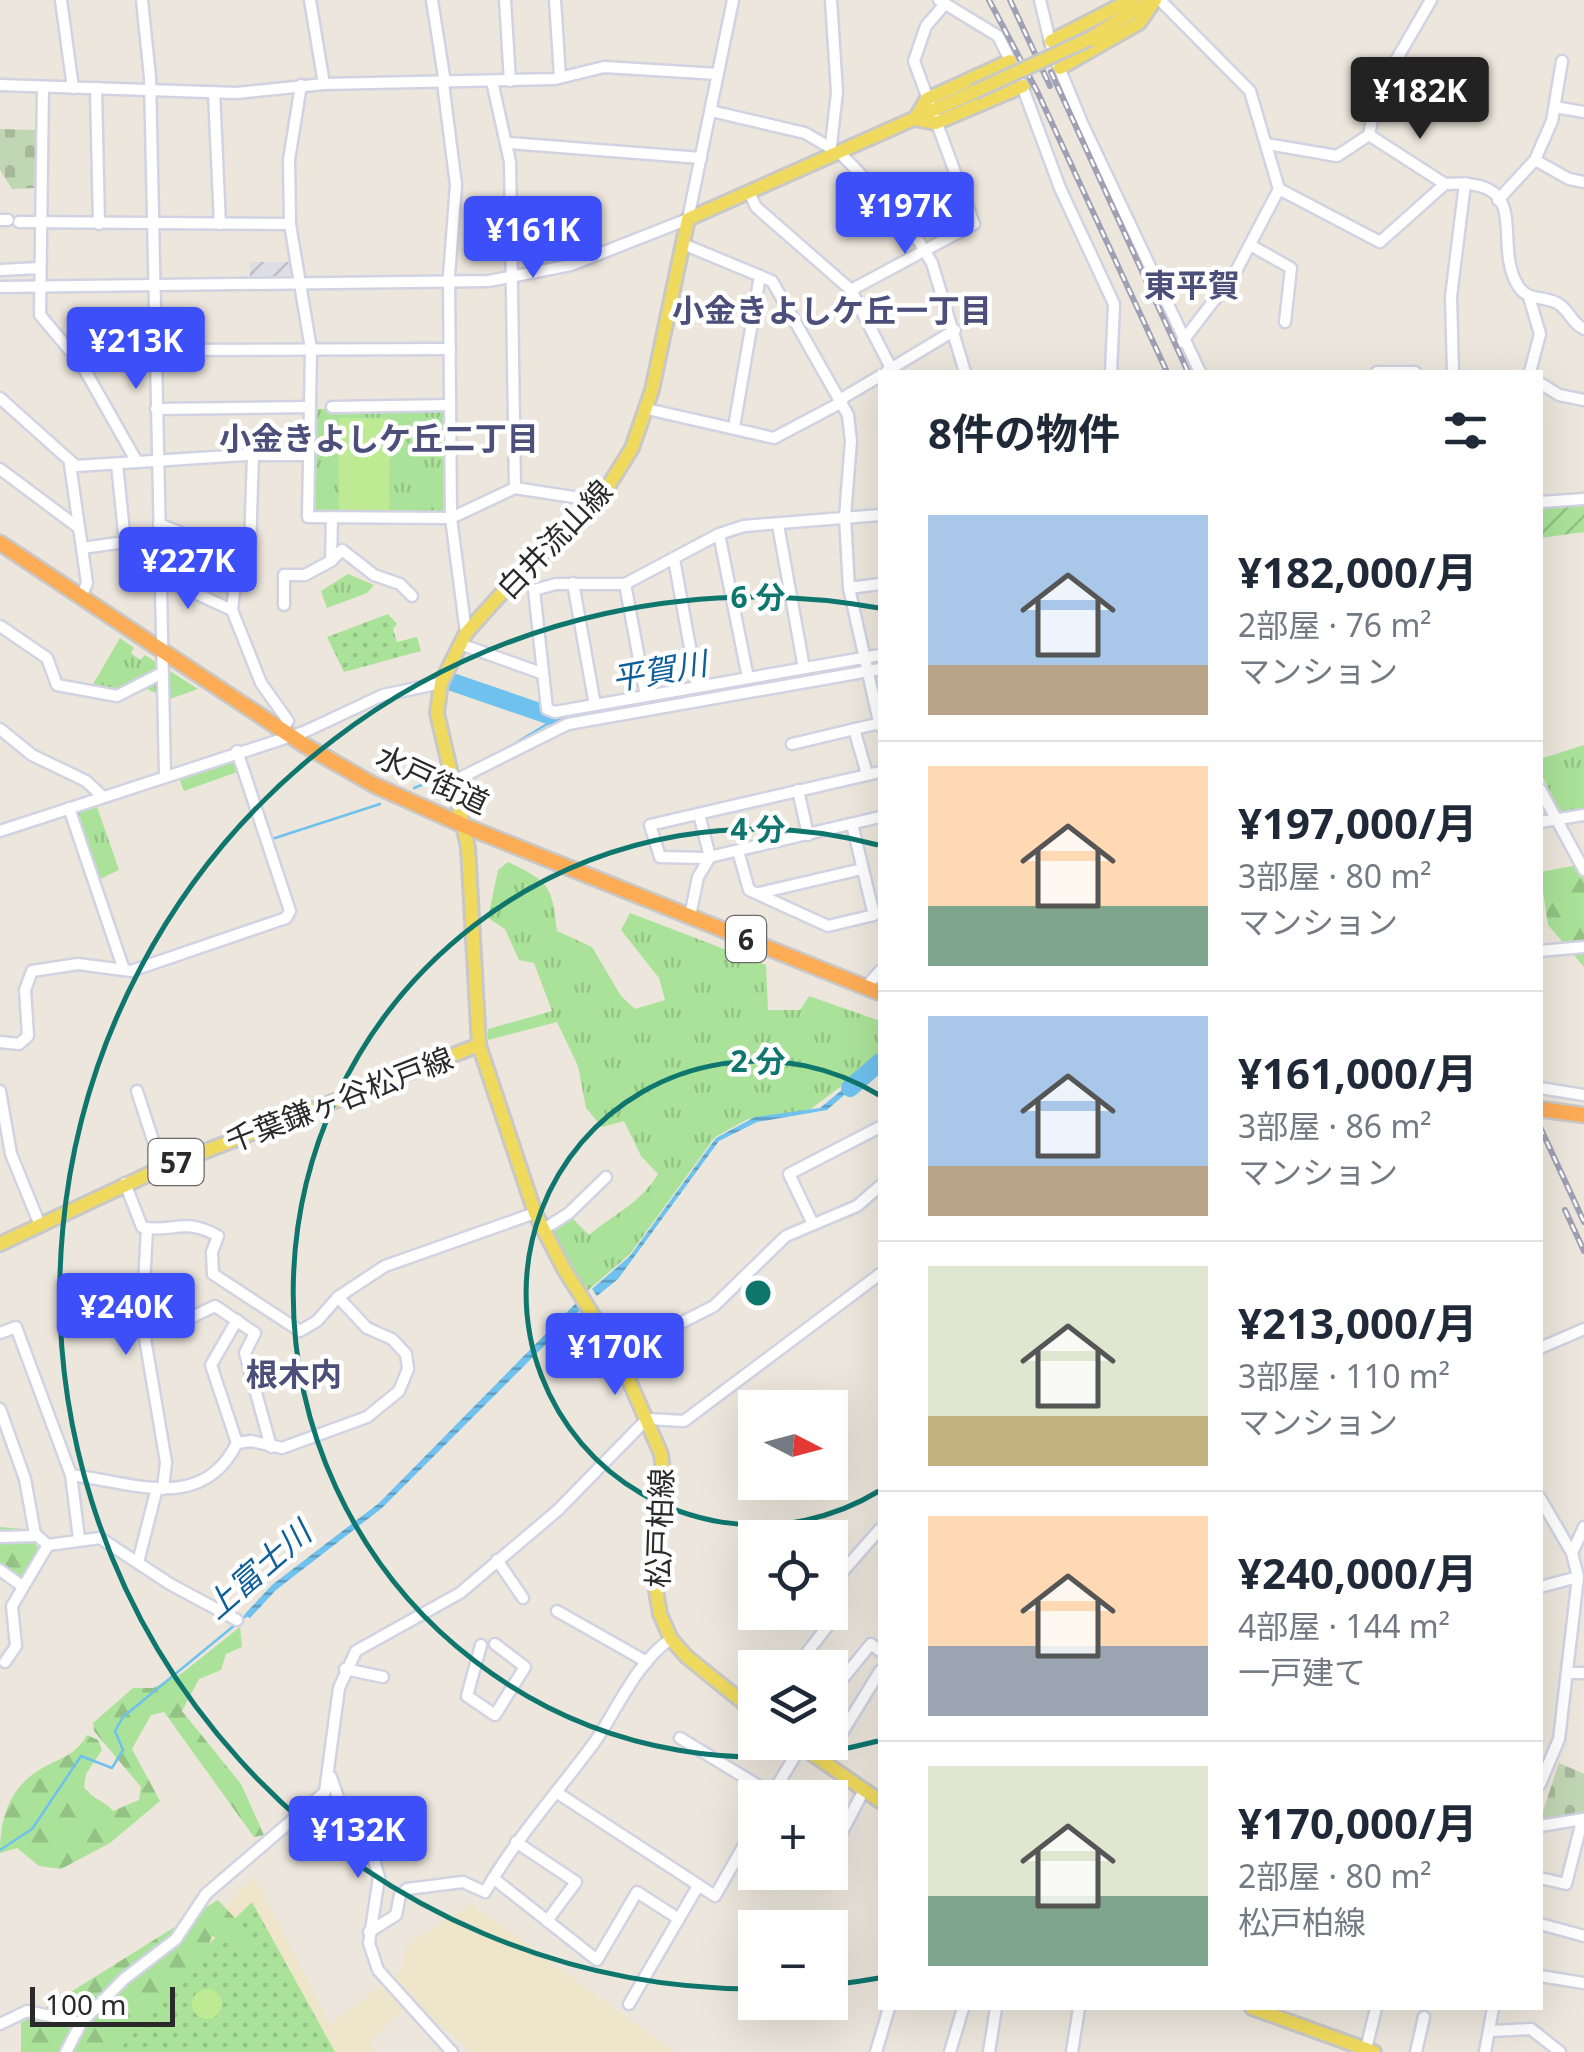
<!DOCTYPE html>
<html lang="ja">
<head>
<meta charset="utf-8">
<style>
  body { margin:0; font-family:"Noto Sans","Noto Sans JP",sans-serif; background:#f6f6f7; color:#1f2937; height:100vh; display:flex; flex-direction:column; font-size:38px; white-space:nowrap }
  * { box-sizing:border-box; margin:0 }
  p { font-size:32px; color:#747a83 }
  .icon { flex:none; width:55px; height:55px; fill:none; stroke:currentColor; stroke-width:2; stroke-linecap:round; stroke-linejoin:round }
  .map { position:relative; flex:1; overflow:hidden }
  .drawer { position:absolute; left:878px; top:370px; width:665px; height:1640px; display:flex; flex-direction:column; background:#fff; border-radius:0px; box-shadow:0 10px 40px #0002 }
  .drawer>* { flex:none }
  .needle { width:65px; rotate:96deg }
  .controls { position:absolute; left:738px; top:1390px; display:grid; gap:20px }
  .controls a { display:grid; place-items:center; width:110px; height:110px; border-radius:0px; background:#fff; box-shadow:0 10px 40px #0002; font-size:50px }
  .scale { position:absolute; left:30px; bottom:25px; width:145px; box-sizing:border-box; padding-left:10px; border:5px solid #2a2a2a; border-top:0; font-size:28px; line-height:35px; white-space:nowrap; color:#2a2a2a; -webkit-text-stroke:8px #fff; paint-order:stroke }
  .price { position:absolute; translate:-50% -85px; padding:0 22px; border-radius:10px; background:#3c4ff9; color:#fff; font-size:32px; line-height:65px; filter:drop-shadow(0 2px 5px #0008) }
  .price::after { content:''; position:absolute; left:50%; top:60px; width:30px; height:22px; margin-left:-15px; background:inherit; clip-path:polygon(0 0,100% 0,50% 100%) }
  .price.active { background:#222; color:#fff }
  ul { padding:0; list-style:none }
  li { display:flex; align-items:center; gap:30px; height:250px; padding:0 50px }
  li+li { border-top:2px solid #e0e1e3 }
  li span { display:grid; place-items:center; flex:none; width:280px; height:200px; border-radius:0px; color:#555 }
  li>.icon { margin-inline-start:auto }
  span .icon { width:120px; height:120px; fill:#fffc; stroke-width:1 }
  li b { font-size:42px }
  h2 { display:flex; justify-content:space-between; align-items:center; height:120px; padding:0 50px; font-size:42px }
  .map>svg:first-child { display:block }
</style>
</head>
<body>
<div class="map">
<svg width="1584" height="2052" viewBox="0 0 1584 2052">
  <defs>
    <pattern id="industrial-furrows" width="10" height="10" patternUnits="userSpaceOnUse" patternTransform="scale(2.5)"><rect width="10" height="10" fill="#dfdde4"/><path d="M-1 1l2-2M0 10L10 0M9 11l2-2" fill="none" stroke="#c0bec4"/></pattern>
    <pattern id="grass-dots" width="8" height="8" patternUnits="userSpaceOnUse" patternTransform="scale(2.5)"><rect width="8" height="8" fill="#abe299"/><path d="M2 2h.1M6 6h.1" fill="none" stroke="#93c284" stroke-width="1.8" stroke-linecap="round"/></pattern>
    <pattern id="forest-firs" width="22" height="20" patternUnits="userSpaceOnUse" patternTransform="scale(2.5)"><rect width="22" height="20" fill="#abe299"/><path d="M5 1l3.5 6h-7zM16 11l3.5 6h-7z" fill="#93c284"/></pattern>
    <pattern id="cemetery-stones" width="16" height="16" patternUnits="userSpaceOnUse" patternTransform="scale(2.5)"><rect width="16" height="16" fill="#c1d6b3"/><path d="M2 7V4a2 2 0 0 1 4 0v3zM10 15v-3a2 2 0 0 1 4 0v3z" fill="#a6b89a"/></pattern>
    <pattern id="park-tufts" width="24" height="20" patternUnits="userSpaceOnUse" patternTransform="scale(2.5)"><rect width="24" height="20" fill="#abe299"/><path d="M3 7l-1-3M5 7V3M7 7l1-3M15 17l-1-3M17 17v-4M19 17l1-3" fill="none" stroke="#93c284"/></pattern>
    <pattern id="garden-furrows" width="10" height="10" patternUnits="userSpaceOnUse" patternTransform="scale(2.5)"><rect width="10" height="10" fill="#abe299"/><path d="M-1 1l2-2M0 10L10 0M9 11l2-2" fill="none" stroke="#93c284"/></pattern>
    <pattern id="water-rules" width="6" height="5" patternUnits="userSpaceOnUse" patternTransform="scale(2.5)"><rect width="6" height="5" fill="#6fc1ee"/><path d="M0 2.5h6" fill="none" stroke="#5b9dc1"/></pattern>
  </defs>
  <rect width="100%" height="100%" fill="#ece6dc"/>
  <!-- industrial -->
  <path fill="url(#industrial-furrows)" d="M250 262H294L297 275 250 278Z"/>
  <!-- education -->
  <path fill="#eee5cb" d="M254 1877 330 2024 402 1970 406 1946 471 1903 674 2052H473L410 2001 369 2043 377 2052H71Z"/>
  <!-- grass -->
  <g fill="url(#grass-dots)">
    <path d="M388 614 397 624 393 629 397 642 417 637 421 651 344 672 327 637Z"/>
    <path d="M252 1902 335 2052H98Z"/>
  </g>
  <!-- forest -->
  <g fill="url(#forest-firs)">
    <path d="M1584 864V967L1548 925 1540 872Z"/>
    <path d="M0 1527 24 1529 40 1550 20 1580 0 1564Z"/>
    <path d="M240 1627 242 1647 226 1654 221 1670 199 1679 182 1711 241 1784 264 1835 254 1837 164 1712 151 1715 132 1749 160 1801 110 1843 61 1869 39 1866 17 1848 0 1853C0 1816 10 1783 50 1764 65 1757 79 1751 87 1735L98 1740 102 1750 86 1774 84 1787C92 1799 104 1800 113 1811L139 1800 141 1787 94 1731 93 1723 133 1688H153L181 1674Z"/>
    <path d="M218 1900 245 1929 254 1953 212 1936 202 1961 117 2052H21V2023Z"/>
  </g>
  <!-- cemetery -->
  <g fill="url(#cemetery-stones)">
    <path d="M0 129 37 130 36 188 12 189 0 170Z"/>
    <path d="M1559 1763 1584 1774V1815L1540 1820Z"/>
  </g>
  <!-- park -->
  <g fill="url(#park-tufts)">
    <path d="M442 408 446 412 447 510 443 514 313 515 315 409Z"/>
    <path d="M348 574 374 585 367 593 327 608 321 591Z"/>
    <path d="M120 638 134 648 131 653 140 660 145 655 198 689 170 699 137 685 120 691 92 686Z"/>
    <path d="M1584 745V810L1561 813 1540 772V759Z"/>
    <path d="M231 758 240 771 184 791 178 776Z"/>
    <path d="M96 804 119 870 100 879 77 810Z"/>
    <path d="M508 862C548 881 553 886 557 931L592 947 621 996 635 1009 665 1000 659 978 621 930 630 913 766 965 768 1010H800L809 996 880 1021V1059L873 1058 879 1072 850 1098 844 1084 808 1111 748 1119 715 1137 630 1254 586 1292 551 1229 570 1216 589 1235C614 1214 641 1203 658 1174L641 1156 624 1121 602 1127 586 1108 578 1066 557 1022 488 1040V1029L552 1011 534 963 519 960 505 929 488 918 498 870Z"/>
  </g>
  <!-- garden -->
  <path fill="url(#garden-furrows)" d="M1584 502V532L1540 538V506Z"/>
  <!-- pitch -->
  <g fill="#beea94">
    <path d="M339 418 390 419 389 510H339Z"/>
    <circle cx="207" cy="2004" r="15"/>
  </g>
  <!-- water -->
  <g fill="url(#water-rules)">
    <path d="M866 1070 868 1074 827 1110 757 1122 719 1141 618 1279 597 1296 592 1289 630 1256 716 1138 755 1117 820 1108Z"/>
    <path d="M579 1300 583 1307 382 1508 276 1590 250 1618 244 1615 272 1585 379 1503Z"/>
  </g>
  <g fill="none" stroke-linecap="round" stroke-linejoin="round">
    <!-- stream -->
    <g stroke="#6fc1ee" stroke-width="2.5">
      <path d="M501 752 557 718 864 664"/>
      <path d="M414 788 444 776"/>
      <path d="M272 839 380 804"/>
      <path d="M0 1850 32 1829 81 1756 112 1768 123 1750 115 1731 123 1717 247 1615"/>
    </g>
    <!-- river -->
    <g stroke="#6fc1ee" stroke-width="18">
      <path d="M452 682 557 718"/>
      <path d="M850 1088 880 1062"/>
    </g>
    <!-- minor casing -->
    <g stroke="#d1d3e3" stroke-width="15">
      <g id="minor">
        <path d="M61 0 73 88"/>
        <path d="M142 0 150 77 165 775"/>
        <path d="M310 0 324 84"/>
        <path d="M432 0 445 83"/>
        <path d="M505 0 510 81"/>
        <path d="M555 0 560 77"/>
        <path d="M939 0 998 36 1014 68"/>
        <path d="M1040 0 1052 50 1082 123 1200 372"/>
        <path d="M1160 0 1250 91 1279 189 1380 242 1445 184C1535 177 1492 240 1517 284 1527 302 1541 295 1557 303 1569 309 1571 323 1584 329"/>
        <path d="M1562 61 1552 121 1535 160 1569 179 1584 182"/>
        <path d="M492 81 510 162 515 488"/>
        <path d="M443 83 456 185 449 276 451 518 466 633"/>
        <path d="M1021 83 1060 188 1114 304 1111 372"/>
        <path d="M0 85 236 93 324 84 555 79 604 67 718 74"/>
        <path d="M301 85 289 160 290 224 311 349 308 517 451 518 515 488 599 501"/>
        <path d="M43 87 40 315 82 365 137 462"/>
        <path d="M96 88 99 224"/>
        <path d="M214 92 220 224"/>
        <path d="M1555 107 1584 112"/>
        <path d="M711 111 805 133 829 147"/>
        <path d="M1369 135 1445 184"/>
        <path d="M509 143 701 158"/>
        <path d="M1267 144 1337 156 1369 135 1377 93 1431 0"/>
        <path d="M840 153 907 222 932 263 965 372"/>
        <path d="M830 154 837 92 831 0"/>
        <path d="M749 192 756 207 851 290 893 372"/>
        <path d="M1498 200 1535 160"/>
        <path d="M0 220H8"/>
        <path d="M19 222 290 224"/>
        <path d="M683 244 772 281 848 415 851 441 845 517 849 588 880 726"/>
        <path d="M1250 245 1291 268 1285 322"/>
        <path d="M0 270 40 268"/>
        <path d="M0 287 489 281 571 265 688 219 733 0"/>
        <path d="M851 290 974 224 914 61 926 26 945 4"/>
        <path d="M1529 297 1540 334 1530 372"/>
        <path d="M1182 342 1235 273 1279 189"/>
        <path d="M155 350 450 349"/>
        <path d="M887 371 955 330"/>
        <path d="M1377 372H1415"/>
        <path d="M1453 372 1451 297 1465 183"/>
        <path d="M1540 383 1559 395 1584 400"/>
        <path d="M0 398 76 466 245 455H309"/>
        <path d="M841 399 880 376"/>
        <path d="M332 407 450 405"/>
        <path d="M156 409 310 407"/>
        <path d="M647 409 774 438 842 402"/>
        <path d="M734 427 760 276"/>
        <path d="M253 455 250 547 248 557 238 556 232 610 261 683 288 721 282 730"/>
        <path d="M70 464 87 583 81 597"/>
        <path d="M0 469 79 528"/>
        <path d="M1540 502 1584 499"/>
        <path d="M880 515 744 526 719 534 625 584H556L534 590 547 709 555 712 880 655"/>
        <path d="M159 524 238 556"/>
        <path d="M778 525 804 668"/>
        <path d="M719 534 748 678"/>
        <path d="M82 548 125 542 117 464"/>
        <path d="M674 559 697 686"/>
        <path d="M331 561 342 550 374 575 400 584 412 596"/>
        <path d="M160 577 232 610"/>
        <path d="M573 583 595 705"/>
        <path d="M625 584 646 696"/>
        <path d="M849 588 880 584"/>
        <path d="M284 605V575H305L331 561 332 517"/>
        <path d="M0 626 47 658 57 685 117 696 162 673"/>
        <path d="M460 644 541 673"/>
        <path d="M0 729 32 755 86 781 102 796"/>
        <path d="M854 729 867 774"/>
        <path d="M792 744 876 724"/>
        <path d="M880 772 650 825 660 857 705 858 880 817"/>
        <path d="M454 781 568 724 880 669"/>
        <path d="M1540 789 1584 870"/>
        <path d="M798 790 808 835"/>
        <path d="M69 808 124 970"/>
        <path d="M1540 822 1584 815"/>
        <path d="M0 831 304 732 383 695 441 683"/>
        <path d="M738 851 749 890 828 926 874 915 852 824"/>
        <path d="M759 893 862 869"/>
        <path d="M690 916 698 877 710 857 699 814"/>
        <path d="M1540 951 1584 947"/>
        <path d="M866 987 880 971"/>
        <path d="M0 1042 19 1044 28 1036 25 990 32 971 78 964 131 971 286 918 290 911 237 751"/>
        <path d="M1540 1088 1584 1095"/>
        <path d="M0 1091 11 1154 40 1225"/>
        <path d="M137 1091 162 1168"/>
        <path d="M125 1183 142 1227C172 1234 182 1216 218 1236L212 1252 213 1274 300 1331 317 1321 338 1297 385 1266 535 1213"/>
        <path d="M812 1222 789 1174 880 1127"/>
        <path d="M147 1229 142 1321 166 1462 163 1489"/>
        <path d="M544 1229 569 1213 606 1177"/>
        <path d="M237 1320 211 1365 237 1443"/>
        <path d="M144 1324 190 1318 215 1306 255 1333 245 1353 271 1447"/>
        <path d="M0 1333 16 1327 71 1475 79 1538"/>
        <path d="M1540 1348 1584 1329"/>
        <path d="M618 1355 714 1306 786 1236 857 1206 880 1186"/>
        <path d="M0 1409 25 1479 35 1534 48 1545"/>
        <path d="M71 1475C133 1482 202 1514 237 1443L251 1441 282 1448 367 1417 399 1391 408 1369 406 1354 392 1339 367 1328 338 1297"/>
        <path d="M1540 1498 1572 1553 1578 1577 1559 1739 1540 1784"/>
        <path d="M0 1537 36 1536"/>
        <path d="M1572 1553 1584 1527"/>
        <path d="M497 1560 523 1598"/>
        <path d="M138 1562 157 1488"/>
        <path d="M0 1570 22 1586"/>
        <path d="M830 1586 880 1529"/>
        <path d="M1540 1587 1578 1577"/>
        <path d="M557 1611 647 1662"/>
        <path d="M481 1645 467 1696 495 1715 525 1667 495 1644"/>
        <path d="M5 1662 16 1646 12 1606 48 1545 100 1538 170 1584 237 1620"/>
        <path d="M795 1668 837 1614 839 1607 830 1600"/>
        <path d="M345 1669 383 1677"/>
        <path d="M1568 1673H1584"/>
        <path d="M830 1694 871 1644 880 1651"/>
        <path d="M680 1738 772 1794 801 1746"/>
        <path d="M824 1762 880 1671"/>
        <path d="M331 1777 349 1830 374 1860 379 1877 369 1943 378 1970 452 2052"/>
        <path d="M556 1792 715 1896 755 1826"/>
        <path d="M1540 1826 1583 1819"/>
        <path d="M516 1842 576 1882 547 1921"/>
        <path d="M830 1855 864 1790"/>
        <path d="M493 1878 597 1960 637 1892 679 1919"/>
        <path d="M1540 1878 1566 1884 1582 1821"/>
        <path d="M1540 1924 1584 1936"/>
        <path d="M369 1932 396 1915 400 1895 407 1889 463 1882 485 1892C516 1838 557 1793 594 1743 617 1710 637 1661 671 1639"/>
        <path d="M1540 1976 1584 1983"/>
        <path d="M629 2004 698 1886"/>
        <path d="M0 2024 27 2011 81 2023"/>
        <path d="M1491 2031 1531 2029 1560 2052"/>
        <path d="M1366 2049 1376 2008"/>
        <path d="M66 2052 81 2023 124 1979 176 1939 206 1894 325 1792 339 1688 356 1651 460 1593 558 1510 647 1419 684 1421 880 1274"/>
        <path d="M876 2052 889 2008"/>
        <path d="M950 2052 963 2008"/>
        <path d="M989 2052 996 2008"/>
        <path d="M1072 2052 1079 2008"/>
        <path d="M1416 2052 1424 2017"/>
        <path d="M1485 2052 1493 2008"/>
      </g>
    </g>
    <!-- major casing -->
    <g stroke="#c8c8c8" stroke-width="18">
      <g id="major">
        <path d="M1089 39 1151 0"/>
        <path d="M1051 41 1131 0"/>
        <path d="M1010 61 927 99 915 119 936 123 1023 86"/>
        <path d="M1060 68 1139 23 1155 0"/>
        <path d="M0 1244 162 1168 479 1045"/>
        <path d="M755 1712 687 1657 671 1639 660 1614 653 1573 665 1486 661 1454 618 1355 564 1269 535 1213 479 1045 468 847 437 713 441 683 466 633 518 575 599 501 632 448 652 390 688 219 974 92"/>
        <path d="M795 1742 880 1801"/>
        <path d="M1252 2008 1374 2052"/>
      </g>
    </g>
    <!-- highway casing -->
    <g stroke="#c8c8c8" stroke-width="19">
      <g id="highway">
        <path d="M0 543 306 746 374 785 465 826 880 993"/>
        <path d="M1540 1109 1584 1115"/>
      </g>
    </g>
    <!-- minor -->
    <use href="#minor" stroke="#fff" stroke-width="10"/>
    <!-- major -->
    <use href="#major" stroke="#f0da5d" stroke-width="12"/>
    <!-- highway -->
    <use href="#highway" stroke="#fdac56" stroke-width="14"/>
    <!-- rail casing -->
    <g stroke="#9fa0b4" stroke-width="6">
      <g id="rail">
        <path d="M989 0 1038 93 1167 372"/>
        <path d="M1010 0 1050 86"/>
        <path d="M1051 72 1188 372"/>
        <path d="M1540 1127 1584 1222"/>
        <path d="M1565 1210 1584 1251"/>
      </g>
    </g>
    <!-- rail -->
    <use href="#rail" stroke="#fff" stroke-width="2.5" stroke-dasharray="8" stroke-linecap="butt"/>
    <!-- major-bridge casing -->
    <g stroke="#c8c8c8" stroke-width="18" stroke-linecap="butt">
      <path id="major-bridge" d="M974 92 1089 39"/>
    </g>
    <!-- major-bridge -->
    <use href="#major-bridge" stroke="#f0da5d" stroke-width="12"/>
  </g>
  <!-- distance rings -->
  <g fill="none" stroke="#0f766e" stroke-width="5">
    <path d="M879 1491A232 232 0 1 1 879 1095"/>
    <path d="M878 1741A464 464 0 1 1 878 845"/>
    <path d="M879 1978A696 696 0 0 1 831 1985M752 1989A696 696 0 1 1 879 608"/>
  </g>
  <g text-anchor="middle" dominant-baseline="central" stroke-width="9" stroke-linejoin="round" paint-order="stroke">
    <!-- shield labels -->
    <g fill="#fff" stroke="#6a6a6a" stroke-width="2.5">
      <rect x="726" y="916" width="40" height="46" rx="8"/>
      <rect x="148.5" y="1139" width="55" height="46" rx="8"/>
    </g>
    <g font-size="28" font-weight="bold" fill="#2a2a2a">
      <text x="746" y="939">6</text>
      <text x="176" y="1162">57</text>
    </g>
    <!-- street labels -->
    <g font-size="30" fill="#2a2a2a" stroke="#fff">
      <text transform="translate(554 539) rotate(-46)">白井流山線</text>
      <text transform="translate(433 779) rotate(25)">水戸街道</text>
      <text transform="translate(339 1099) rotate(-21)">千葉鎌ヶ谷松戸線</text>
      <text transform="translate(659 1528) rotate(-88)">松戸柏線</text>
    </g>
    <!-- neighbourhood labels -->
    <g font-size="32" font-weight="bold" fill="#4b4f7a" stroke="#fff">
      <text x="1192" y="284">東平賀</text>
      <text x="832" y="309">小金きよしケ丘一丁目</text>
      <text x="379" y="437">小金きよしケ丘二丁目</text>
      <text x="294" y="1373">根木内</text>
    </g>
    <!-- water labels -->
    <g font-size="32" font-style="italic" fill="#0e5e9a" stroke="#fff">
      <text transform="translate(659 670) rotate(-10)">平賀川</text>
      <text transform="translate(257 1569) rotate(-41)">上富士川</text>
    </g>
  </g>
  <circle cx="758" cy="1293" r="15" fill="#0f766e" stroke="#fff" stroke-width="5"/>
  <g font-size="30" text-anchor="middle" font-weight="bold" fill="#0f766e" stroke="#fff" stroke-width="9" stroke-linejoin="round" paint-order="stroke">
    <text x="758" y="608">6 分</text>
    <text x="758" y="840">4 分</text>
    <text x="758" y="1072">2 分</text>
  </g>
</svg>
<div class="controls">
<a><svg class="needle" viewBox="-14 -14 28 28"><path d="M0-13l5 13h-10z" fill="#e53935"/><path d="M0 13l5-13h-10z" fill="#747a83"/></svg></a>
<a><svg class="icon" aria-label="locate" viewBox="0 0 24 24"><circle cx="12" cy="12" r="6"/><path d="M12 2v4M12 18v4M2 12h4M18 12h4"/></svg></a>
<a><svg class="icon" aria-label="layers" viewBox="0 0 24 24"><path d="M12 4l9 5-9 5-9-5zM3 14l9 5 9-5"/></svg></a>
<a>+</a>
<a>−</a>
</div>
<div class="scale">100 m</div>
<b class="price active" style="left:1420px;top:142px">¥182K</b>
<b class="price" style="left:905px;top:257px">¥197K</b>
<b class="price" style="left:533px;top:281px">¥161K</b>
<b class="price" style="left:136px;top:392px">¥213K</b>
<b class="price" style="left:188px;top:612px">¥227K</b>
<b class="price" style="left:126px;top:1358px">¥240K</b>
<b class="price" style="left:615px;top:1398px">¥170K</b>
<b class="price" style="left:358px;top:1881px">¥132K</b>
<section class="drawer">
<h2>8件の物件<svg class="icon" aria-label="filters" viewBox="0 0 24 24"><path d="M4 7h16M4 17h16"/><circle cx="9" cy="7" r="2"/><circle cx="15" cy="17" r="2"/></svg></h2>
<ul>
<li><span style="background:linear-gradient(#a9c7e8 75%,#b9a48a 0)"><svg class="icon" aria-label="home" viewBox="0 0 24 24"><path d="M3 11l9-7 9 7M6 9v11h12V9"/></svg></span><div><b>¥182,000/月</b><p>2部屋 · 76 m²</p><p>マンション</p></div></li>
<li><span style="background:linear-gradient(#ffd9b3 70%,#7fa58c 0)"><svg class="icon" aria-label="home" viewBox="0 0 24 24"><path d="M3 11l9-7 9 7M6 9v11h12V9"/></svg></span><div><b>¥197,000/月</b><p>3部屋 · 80 m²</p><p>マンション</p></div></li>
<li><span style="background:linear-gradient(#a9c7e8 75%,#b9a48a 0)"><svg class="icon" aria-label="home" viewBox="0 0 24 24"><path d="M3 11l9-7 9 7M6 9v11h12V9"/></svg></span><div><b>¥161,000/月</b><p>3部屋 · 86 m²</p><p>マンション</p></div></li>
<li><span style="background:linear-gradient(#dfe7d0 75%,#c2b280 0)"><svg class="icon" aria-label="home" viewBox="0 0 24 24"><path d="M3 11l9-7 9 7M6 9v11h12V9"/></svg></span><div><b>¥213,000/月</b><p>3部屋 · 110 m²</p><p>マンション</p></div></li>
<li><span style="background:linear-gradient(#ffd9b3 65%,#9aa5b1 0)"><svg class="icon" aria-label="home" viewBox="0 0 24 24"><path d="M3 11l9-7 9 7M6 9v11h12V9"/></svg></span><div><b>¥240,000/月</b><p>4部屋 · 144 m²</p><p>一戸建て</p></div></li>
<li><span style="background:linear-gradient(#dfe7d0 65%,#7fa58c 0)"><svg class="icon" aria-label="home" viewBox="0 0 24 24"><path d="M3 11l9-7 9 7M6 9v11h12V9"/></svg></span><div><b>¥170,000/月</b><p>2部屋 · 80 m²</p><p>松戸柏線</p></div></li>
</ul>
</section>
</div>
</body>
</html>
